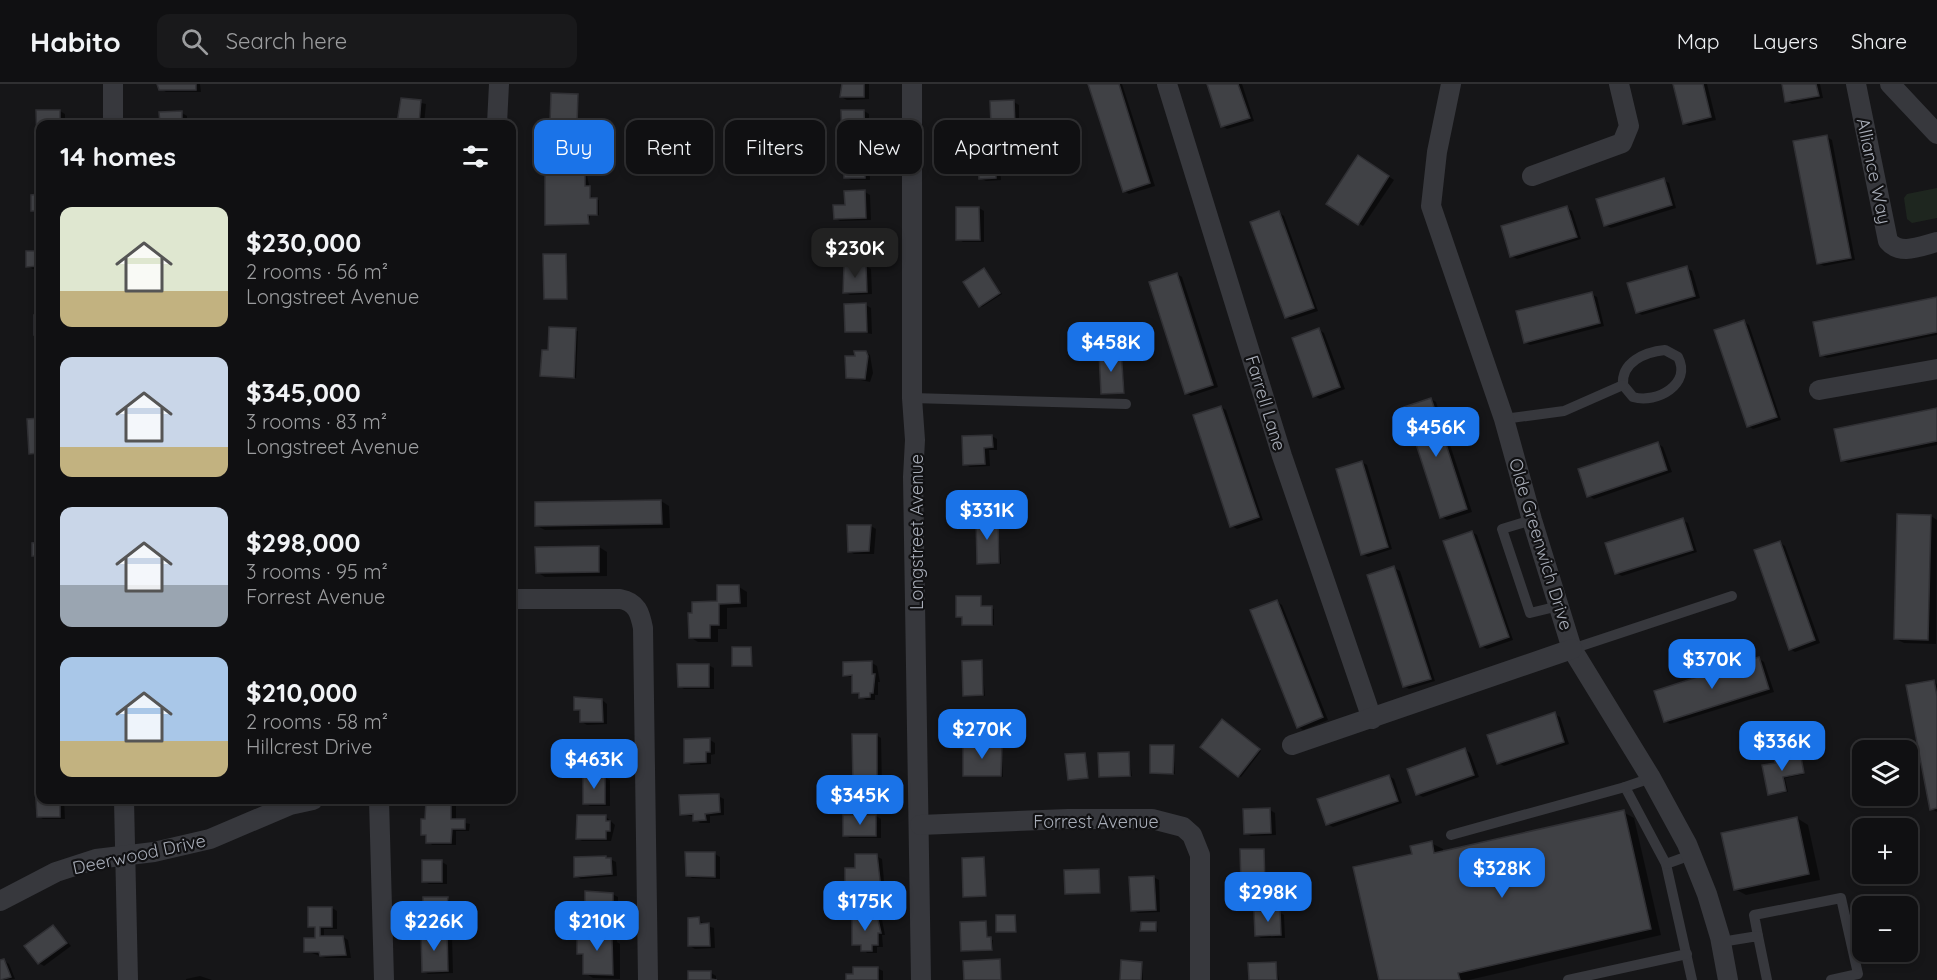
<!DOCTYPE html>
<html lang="en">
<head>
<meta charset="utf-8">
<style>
  body { margin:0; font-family:Quicksand,sans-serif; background:#19191b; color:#f1f3f6; height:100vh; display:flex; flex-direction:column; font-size:22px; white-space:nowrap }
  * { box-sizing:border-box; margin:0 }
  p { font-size:20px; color:#9c9d9f }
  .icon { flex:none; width:33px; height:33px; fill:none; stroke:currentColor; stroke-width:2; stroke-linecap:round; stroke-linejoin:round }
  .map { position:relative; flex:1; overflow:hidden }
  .sheet { position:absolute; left:36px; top:36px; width:480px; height:684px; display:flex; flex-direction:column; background:#101012; border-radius:12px; box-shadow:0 3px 9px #0003,0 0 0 2px #303032 }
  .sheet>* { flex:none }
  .top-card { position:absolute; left:534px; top:36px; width:570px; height:54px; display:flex; gap:12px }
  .controls { position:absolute; left:1852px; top:656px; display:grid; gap:12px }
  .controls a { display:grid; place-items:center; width:66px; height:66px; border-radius:12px; background:#101012; box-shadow:0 3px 9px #0003,0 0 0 2px #303032; font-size:30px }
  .price { position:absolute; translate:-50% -51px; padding:0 14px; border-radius:12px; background:#1a73e8; color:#fff; font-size:20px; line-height:39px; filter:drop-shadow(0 2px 3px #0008) }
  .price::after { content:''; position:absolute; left:50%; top:36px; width:18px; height:14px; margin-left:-9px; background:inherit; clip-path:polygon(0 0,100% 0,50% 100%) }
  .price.active { background:#222; color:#fff }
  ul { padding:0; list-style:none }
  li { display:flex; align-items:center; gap:18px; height:150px; padding:0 24px }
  li span { display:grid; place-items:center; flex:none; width:168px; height:120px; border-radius:12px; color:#555 }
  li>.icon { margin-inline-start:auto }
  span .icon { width:72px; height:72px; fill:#fffc; stroke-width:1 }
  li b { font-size:26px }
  h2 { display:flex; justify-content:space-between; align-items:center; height:72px; padding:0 24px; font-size:26px }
  .chip { padding:0 21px; border-radius:12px; background:#101012; box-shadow:0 3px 9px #0003,0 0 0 2px #303032; font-size:21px; line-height:54px }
  .chip.active { background:#1a73e8; color:#fff }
  header { display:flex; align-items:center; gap:36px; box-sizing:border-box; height:84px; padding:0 30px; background:#101012; border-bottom:2px solid #303032 }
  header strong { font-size:28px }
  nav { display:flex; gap:33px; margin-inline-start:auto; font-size:21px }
  .search { width:420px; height:54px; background:#19191b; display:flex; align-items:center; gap:15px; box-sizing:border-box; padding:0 21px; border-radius:12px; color:#9c9d9f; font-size:22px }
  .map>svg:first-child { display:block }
</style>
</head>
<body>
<header>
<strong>Habito</strong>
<div class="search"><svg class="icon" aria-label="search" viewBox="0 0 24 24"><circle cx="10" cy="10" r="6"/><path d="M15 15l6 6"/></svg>Search here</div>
<nav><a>Map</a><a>Layers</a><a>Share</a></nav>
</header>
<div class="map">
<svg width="1937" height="896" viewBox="0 0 1937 896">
  <rect width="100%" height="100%" fill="#161618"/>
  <!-- green -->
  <path fill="#1e261f" d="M1937 104V134L1912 139 1907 135 1904 114 1907 110Z"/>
  <!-- shadow -->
  <g fill="#0007">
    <path d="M161 0H200L201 8H166L161 5Z"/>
    <path d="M842 0H869V15L847 16 841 13Z"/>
    <path d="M1090 0H1122L1155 102 1129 110 1124 107Z"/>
    <path d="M1208 0H1242L1254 37 1227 45 1222 42Z"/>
    <path d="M1675 0H1707L1716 36 1689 42 1684 39Z"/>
    <path d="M1783 0H1820L1823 14 1792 20 1787 17Z"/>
    <path d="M577 11V70L552 69 550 68Z"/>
    <path d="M402 15 426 20 424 40H400Z"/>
    <path d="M1014 18 1019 21V43L998 44 992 41Z"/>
    <path d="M38 27H60L65 30V40H40V60L38 59Z"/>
    <path d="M864 27 869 30V56H848L843 53Z"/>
    <path d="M161 29H182L187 32V40H161Z"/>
    <path d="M1827 53 1832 56 1855 176 1824 182 1818 179Z"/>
    <path d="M994 65 999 68 1001 96 986 97 980 94Z"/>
    <path d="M864 67 869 70 870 96H851L846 93Z"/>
    <path d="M1359 73 1394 96 1363 142 1328 120Z"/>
    <path d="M585 82 592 115 599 116V131L590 132V141L547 140Z"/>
    <path d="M1663 96 1669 99 1676 124 1611 144 1605 141Z"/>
    <path d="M865 108 870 111 871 136 840 137 835 134Z"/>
    <path d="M979 124 984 127V158H963L958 155Z"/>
    <path d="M1567 124 1572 127 1581 155 1517 175 1511 172Z"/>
    <path d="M1279 129 1284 132 1318 227 1291 236 1286 233Z"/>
    <path d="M39 150 40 184 33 185 27 182 40 168Z"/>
    <path d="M865 150 870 153V172L841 171 836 168 848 156Z"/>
    <path d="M565 172 568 215H548L546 214Z"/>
    <path d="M866 182 871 185 872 210 850 211 845 208Z"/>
    <path d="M1687 184 1692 187 1700 214 1642 231 1637 228Z"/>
    <path d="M984 186 1002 210 982 223 980 222Z"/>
    <path d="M1177 190 1182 193 1218 303 1191 312 1186 309Z"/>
    <path d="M1591 210 1597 213 1604 242 1530 261 1525 258Z"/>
    <path d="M1937 215V251L1827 274 1821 271Z"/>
    <path d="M866 221 871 224 872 250 846 246Z"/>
    <path d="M1744 238 1749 241 1781 336 1753 345 1748 342Z"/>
    <path d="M550 244 578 247 576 294 542 292 549 268Z"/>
    <path d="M1319 246 1324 249 1345 305 1320 315 1314 312Z"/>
    <path d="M865 268 870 271 873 289 870 298 847 293 856 274Z"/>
    <path d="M1121 269 1125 309 1105 310 1103 309Z"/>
    <path d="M1431 315 1436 318 1472 428 1447 436 1442 433Z"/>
    <path d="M1221 323 1226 326 1263 436 1237 445 1232 442Z"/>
    <path d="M1937 325V361L1848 379 1842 376Z"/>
    <path d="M29 336H40V372L30 369Z"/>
    <path d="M992 352 997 355V366H989L990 382 970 383 965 380Z"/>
    <path d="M1658 360 1663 363 1672 388 1594 415 1589 412Z"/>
    <path d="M1362 378 1367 381 1392 465 1368 473 1362 470Z"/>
    <path d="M661 417 669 422 670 444 545 446 537 442Z"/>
    <path d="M1931 432 1937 436 1936 560 1904 559 1896 555Z"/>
    <path d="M998 436 1001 480H980L978 479Z"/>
    <path d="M1682 436 1688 439 1697 468 1622 492 1616 489Z"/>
    <path d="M871 442 876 445 874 470H854L849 467Z"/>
    <path d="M1472 448 1477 451 1513 556 1487 565 1481 562Z"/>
    <path d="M1780 459 1785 462 1820 559 1795 568 1790 565Z"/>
    <path d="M599 463 607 468V492L545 493 537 488Z"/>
    <path d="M1394 484 1400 487 1435 597 1409 605 1404 602Z"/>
    <path d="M739 503 747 508V523L727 524V545H718V558H698L690 553 718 519Z"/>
    <path d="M980 514 983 524 994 525V541H965L963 533 958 532Z"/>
    <path d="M1277 518 1282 521 1328 636 1303 646 1298 643Z"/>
    <path d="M40 526V536L36 533V527Z"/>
    <path d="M751 564 753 582 734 581Z"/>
    <path d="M1759 575 1764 578 1774 608 1670 640 1665 637Z"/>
    <path d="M982 578 985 612H967L965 611Z"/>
    <path d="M872 579 877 582 880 598H878V611H875V616H866L854 608V594L845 591Z"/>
    <path d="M708 581 714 584V605H684L679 602Z"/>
    <path d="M1934 598 1937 600V728L1932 725Z"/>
    <path d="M602 616 607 620V640L587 641 582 638V629L575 625Z"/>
    <path d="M1018 628 1020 650 987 649Z"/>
    <path d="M1554 630 1560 633 1569 660 1504 682 1498 679Z"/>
    <path d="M1224 638 1261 667 1241 693 1239 692Z"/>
    <path d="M37 647H40V663L37 661Z"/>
    <path d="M876 651 881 654 882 703H860L854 700Z"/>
    <path d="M710 656 715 659V670L711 671V680L691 681 686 678Z"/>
    <path d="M1001 663 1003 693 964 691Z"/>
    <path d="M1173 663 1175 690 1151 689Z"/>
    <path d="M1465 666 1470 669 1479 693 1423 713 1417 710Z"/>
    <path d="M1085 670 1089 695H1069Z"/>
    <path d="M1129 670 1132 692 1100 693Z"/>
    <path d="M1799 670 1805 690 1785 694 1788 708 1769 710Z"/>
    <path d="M1389 692 1394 695 1402 719 1333 743 1327 740Z"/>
    <path d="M604 693 610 696V722H590L585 719Z"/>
    <path d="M37 701H40V716H64L65 735H43L38 732Z"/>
    <path d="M718 712 724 715V731L710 732V739H700L694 733 682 730Z"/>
    <path d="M451 718 456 721V737L470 740 469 747H456V761H432L423 750 427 736Z"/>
    <path d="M1270 726 1275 729 1276 751 1251 752 1245 749Z"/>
    <path d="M1623 728 1634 734 1661 851 1469 896H1380L1414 771 1431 759 1443 765V769Z"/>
    <path d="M605 732 615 741 611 757H582L577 754Z"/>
    <path d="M876 732 881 735V754H850L844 751Z"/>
    <path d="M1797 734 1808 741 1820 796 1746 811 1735 805Z"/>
    <path d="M1264 767 1266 801 1242 800Z"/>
    <path d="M715 770 720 773V795L692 794 687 791Z"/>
    <path d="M876 772 882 775 885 808 871 807 866 802H852L846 800 856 786Z"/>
    <path d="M606 773 616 778 617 792 581 795 576 792Z"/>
    <path d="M984 775 987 813H967L965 812Z"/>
    <path d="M442 778 447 781V800H429L423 797Z"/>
    <path d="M1099 787 1101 810 1066 809Z"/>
    <path d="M1153 793 1159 796 1160 828 1138 829 1133 826Z"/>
    <path d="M612 810 618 813V828H613V838L592 839 587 836Z"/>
    <path d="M447 815 452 818V824H447V840H429L424 837Z"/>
    <path d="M332 824 337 827V845H324V853H343L348 856 351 874H326L306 867 316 855 315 845 310 842Z"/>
    <path d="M1279 828 1284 831 1285 854H1261L1256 851Z"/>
    <path d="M1015 832 1017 849 997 847Z"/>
    <path d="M877 833 882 836 885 851H882L883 863H877V869H867L862 863 854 860Z"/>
    <path d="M699 835 704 841 714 844 715 864 695 865 690 862Z"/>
    <path d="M986 839 988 855 993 856V866H963Z"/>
    <path d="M1156 839 1158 848 1142 846Z"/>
    <path d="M54 843 71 862 44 882 39 879Z"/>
    <path d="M609 845 617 850V858L620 860V895L593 894 585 889 584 873 578 869 592 855Z"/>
    <path d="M447 849 452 852 453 889 428 890 423 887Z"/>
    <path d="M999 876 1002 896H965Z"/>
    <path d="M4 877 9 880 15 895 0 896V878Z"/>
    <path d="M1142 879 1143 896H1121Z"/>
    <path d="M1276 880 1279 896H1250Z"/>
    <path d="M877 884 883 887V896H848Z"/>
    <path d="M711 889 716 892V896H690Z"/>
    <path d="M200 892 212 896H186V895Z"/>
  </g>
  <!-- building -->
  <g fill="#404145" stroke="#303034" stroke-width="1.5">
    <path d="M157 0H196V6H159Z"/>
    <path d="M842 0H864V13H840Z"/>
    <path d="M1088 0H1119L1150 99 1123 108Z"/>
    <path d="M1207 0H1238L1250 34 1221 43Z"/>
    <path d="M1673 0H1703L1711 33 1683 40Z"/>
    <path d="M1782 0H1816L1819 12 1785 18Z"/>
    <path d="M551 9 578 10 576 70 549 68Z"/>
    <path d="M401 14 421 16 419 40 397 39Z"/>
    <path d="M1014 16 1015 41H991L990 17Z"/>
    <path d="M36 26H60V40H40V60H37Z"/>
    <path d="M841 26H864L865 54H842Z"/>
    <path d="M182 27V40H160L159 28Z"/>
    <path d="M1827 51 1851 174 1817 180 1793 57Z"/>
    <path d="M995 63 996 94 979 95 977 64Z"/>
    <path d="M865 65V94H844V66Z"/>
    <path d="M1358 71 1389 92 1358 141 1326 120Z"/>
    <path d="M545 81H585V102H590V114H597V131H588L589 140 545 141Z"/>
    <path d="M38 85H40V127H31V111L40 110Z"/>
    <path d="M1664 94 1672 121 1604 142 1596 115Z"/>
    <path d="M865 106 866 134 834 135 833 121H845L844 107Z"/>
    <path d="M1567 122 1577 153 1510 173 1501 142Z"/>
    <path d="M956 123H979L980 156H956Z"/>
    <path d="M1279 127 1314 224 1285 234 1250 138Z"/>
    <path d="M38 148H40V182L26 183V167H38Z"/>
    <path d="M846 148H865V169H834V155H846Z"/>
    <path d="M543 170H566L567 215H544Z"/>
    <path d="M866 180 867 208 843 209 844 181Z"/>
    <path d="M1687 182 1695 212 1636 229 1627 199Z"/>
    <path d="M984 184 1000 209 979 223 963 198Z"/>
    <path d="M1177 189 1213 301 1185 310 1149 198Z"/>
    <path d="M1592 208 1600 239 1524 259 1516 227Z"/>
    <path d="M1937 213V248L1820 272 1813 238Z"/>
    <path d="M866 219 867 248H845L844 220Z"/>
    <rect x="34" y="231" width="6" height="20"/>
    <path d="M1744 236 1777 333 1747 343 1714 246Z"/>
    <path d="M549 243 576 244 574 294 540 292 542 266H548Z"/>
    <path d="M1319 244 1340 303 1313 313 1292 254Z"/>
    <path d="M854 267H866L868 272 865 295 846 294 845 272H855Z"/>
    <path d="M1121 267 1124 309 1101 310 1099 268Z"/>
    <path d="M1431 314 1467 425 1440 434 1404 323Z"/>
    <path d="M1221 322 1259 433 1230 443 1193 331Z"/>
    <path d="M1937 324V357L1841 377 1834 345Z"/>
    <path d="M40 334V369L29 370 27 335Z"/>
    <path d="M992 351 993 363 984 364 985 380 963 381 962 352Z"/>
    <path d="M1658 358 1667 386 1587 413 1578 385Z"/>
    <path d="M1362 377 1388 463 1361 471 1336 385Z"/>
    <path d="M661 416 662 440 535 442V418Z"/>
    <path d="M1897 430 1931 431 1928 556 1894 555Z"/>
    <path d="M1683 434 1693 466 1615 490 1605 459Z"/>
    <path d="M976 435H998L999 479 977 480Z"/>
    <path d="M847 441H871L869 467 848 468Z"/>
    <path d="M1472 447 1509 553 1480 563 1443 457Z"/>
    <path d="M1780 457 1815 556 1789 566 1754 466Z"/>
    <path d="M40 458V494V472H32V459Z"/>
    <path d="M599 462V488L536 489 535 463Z"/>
    <path d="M1394 482 1431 595 1403 603 1367 491Z"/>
    <path d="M717 501H739L740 519 719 520V541H710V554H689L688 529H692V518L717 517Z"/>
    <path d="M956 512H981V522H992V541H962V533H956Z"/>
    <path d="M1277 516 1323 633 1297 644 1250 526Z"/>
    <path d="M732 563H751L752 582H732Z"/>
    <path d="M1759 573 1769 605 1664 638 1654 607Z"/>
    <path d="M982 576 983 611 963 612 962 577Z"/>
    <path d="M872 577V590H875L873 609H870V613L859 614V609H852V591L843 592V578Z"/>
    <path d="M677 580H709V603H678Z"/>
    <path d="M1934 596 1937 612V724L1930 726 1906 601Z"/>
    <path d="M574 613 602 615 603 638H580V626H574Z"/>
    <path d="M985 627H1018L1019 649 985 650Z"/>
    <path d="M1555 628 1564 658 1497 680 1487 651Z"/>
    <path d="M1222 635 1260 665 1238 693 1200 663Z"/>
    <path d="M852 650H877V701H853Z"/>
    <path d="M710 654V668H706V678L684 679V655Z"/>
    <path d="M963 661H1002L1001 692H963Z"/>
    <path d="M1150 661H1174L1173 690 1150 689Z"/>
    <path d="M1465 664 1474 691 1416 711 1407 685Z"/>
    <path d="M1129 668 1130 692 1099 693 1098 669Z"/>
    <path d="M1800 668 1804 689 1783 693 1786 707 1768 711 1762 681 1775 679 1774 673Z"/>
    <path d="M1085 669 1088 694 1068 696 1065 670Z"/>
    <rect x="583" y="691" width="22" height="29"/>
    <path d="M1389 691 1398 717 1326 741 1317 715Z"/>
    <path d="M35 699H40V716H60V733H37Z"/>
    <path d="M713 710H719L720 728 705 730 706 736 693 737V730L680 731 679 711Z"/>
    <path d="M426 716 451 717V735H465V745H452L451 759H426V751H421V735H425Z"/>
    <path d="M1270 724 1271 749 1244 750 1243 725Z"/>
    <path d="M1624 726 1651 845 1458 889 1460 896H1379L1353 783 1412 770 1410 762 1432 757 1434 769Z"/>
    <path d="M577 731H606V737H610V747H606V755H576Z"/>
    <rect x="843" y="731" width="33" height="21"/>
    <path d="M1797 733 1809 790 1734 806 1721 749Z"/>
    <path d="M1240 765H1264L1265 801H1241Z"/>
    <path d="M685 768H715V793L686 792Z"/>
    <path d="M855 770H877L881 805H864V800H845V784H855Z"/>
    <path d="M606 772V774H611L612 790 574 793V773Z"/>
    <path d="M984 773 986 812 963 813 962 774Z"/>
    <rect x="422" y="776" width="20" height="22"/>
    <path d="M1099 785 1100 809 1065 810 1064 786Z"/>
    <path d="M1154 792 1156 826 1131 827 1129 793Z"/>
    <path d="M585 807 613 809V826H608V836L585 837Z"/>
    <path d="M423 813H448L447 821H442V838H423Z"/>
    <path d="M308 823H332V843H320V852H343L346 871 320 872 319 868H304V854H315V843H308Z"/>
    <path d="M1280 826 1281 851 1255 852 1254 827Z"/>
    <path d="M877 831 881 849H878V861H872V867H861V861H852V832Z"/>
    <path d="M996 831H1015L1016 848H996Z"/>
    <path d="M699 833 700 840 709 839 710 862H688V834Z"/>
    <path d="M986 837 987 853H991L992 866 961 867 960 838Z"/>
    <path d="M1141 838H1156V847H1140Z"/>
    <path d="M53 841 67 859 38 880 24 862Z"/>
    <path d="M590 844H609V854H612L613 891 583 890V870H577V854H590Z"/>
    <path d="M447 847 448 887 422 888 421 848Z"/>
    <path d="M4 875 11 893 0 896V876Z"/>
    <path d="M1000 875 1001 896H964L963 877Z"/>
    <path d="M1121 876 1142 878 1141 896H1120Z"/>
    <path d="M1276 878 1277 896H1249L1248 879Z"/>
    <path d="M853 883H878V896H846V890H853Z"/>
    <path d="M688 887H711V895L717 896H688Z"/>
  </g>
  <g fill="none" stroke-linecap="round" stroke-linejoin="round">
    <!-- lane -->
    <g stroke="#37383d" stroke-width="10">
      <path d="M1665 266 1678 273C1692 300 1657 320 1633 313L1623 301C1621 278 1645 268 1665 266Z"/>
      <path d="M912 314 1126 320"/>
      <path d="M1504 335 1564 327 1623 301"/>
      <path d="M1532 436 1502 445 1530 529 1559 522"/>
      <path d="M1572 565 1732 512"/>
      <path d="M1625 703 1666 780 1692 896"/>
      <path d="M1451 751 1625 703 1651 694"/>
      <path d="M1666 780 1691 771"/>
      <path d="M1758 852 1754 831 1841 814 1858 890 1831 896"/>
      <path d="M1721 858 1758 852 1767 896"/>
      <path d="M1568 896 1687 870"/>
    </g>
    <!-- street -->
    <g stroke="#37383d" stroke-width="20">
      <path d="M113 0V40"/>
      <path d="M912 0V314L915 356 913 393 921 896"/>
      <path d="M1167 0 1282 372 1372 635"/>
      <path d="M1451 0 1437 68 1431 122 1504 335 1532 436 1572 565 1651 694 1687 760 1707 810 1720 853 1728 896"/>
      <path d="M1856 0 1888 157C1900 172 1921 162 1937 158"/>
      <path d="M1890 0 1937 50"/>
      <path d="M497 40 499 0"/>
      <path d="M1532 92 1622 59 1629 42 1619 0"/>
      <path d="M1819 306 1937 285"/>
      <path d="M512 515H620C637 518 640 529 643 544L648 896"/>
      <path d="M1292 661 1572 565"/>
      <path d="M124 716 128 896"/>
      <path d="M379 716 384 896"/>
      <path d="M920 741 1068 735H1152L1183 743 1192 751 1200 771V896"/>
      <path d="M0 817 56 788 96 775 154 768 210 755 290 721 313 716"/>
    </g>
  </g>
  <g text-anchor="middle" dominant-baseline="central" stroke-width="4.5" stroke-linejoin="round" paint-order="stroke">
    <!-- street labels -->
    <g font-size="18" fill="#a8adb8" stroke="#111113">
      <text transform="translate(1874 87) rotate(78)">Alliance Way</text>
      <text transform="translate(1266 319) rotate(73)">Farrell Lane</text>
      <text transform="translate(916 448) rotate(-90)">Longstreet Avenue</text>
      <text transform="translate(1541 460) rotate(73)">Olde Greenwich Drive</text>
      <text x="1096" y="737">Forrest Avenue</text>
      <text transform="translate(139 770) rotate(-12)">Deerwood Drive</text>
    </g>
  </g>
</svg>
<div class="controls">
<a><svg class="icon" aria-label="layers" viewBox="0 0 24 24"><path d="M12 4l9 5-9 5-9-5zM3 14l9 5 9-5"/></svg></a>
<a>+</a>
<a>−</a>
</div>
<b class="price active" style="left:855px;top:195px">$230K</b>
<b class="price" style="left:1111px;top:289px">$458K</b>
<b class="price" style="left:1436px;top:374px">$456K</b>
<b class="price" style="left:987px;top:457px">$331K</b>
<b class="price" style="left:1712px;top:606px">$370K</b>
<b class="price" style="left:982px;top:676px">$270K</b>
<b class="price" style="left:1782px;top:688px">$336K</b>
<b class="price" style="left:594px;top:706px">$463K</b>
<b class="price" style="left:860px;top:742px">$345K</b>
<b class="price" style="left:1502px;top:815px">$328K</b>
<b class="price" style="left:1268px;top:839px">$298K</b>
<b class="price" style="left:865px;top:848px">$175K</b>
<b class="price" style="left:434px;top:868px">$226K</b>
<b class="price" style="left:597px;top:868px">$210K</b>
<div class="top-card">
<a class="chip active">Buy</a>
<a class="chip">Rent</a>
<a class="chip">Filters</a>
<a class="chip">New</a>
<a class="chip">Apartment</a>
</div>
<section class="sheet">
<h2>14 homes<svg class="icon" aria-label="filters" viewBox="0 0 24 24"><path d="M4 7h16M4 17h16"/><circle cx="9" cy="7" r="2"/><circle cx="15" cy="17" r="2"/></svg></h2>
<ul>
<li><span style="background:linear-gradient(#dfe7d0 70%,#c2b280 0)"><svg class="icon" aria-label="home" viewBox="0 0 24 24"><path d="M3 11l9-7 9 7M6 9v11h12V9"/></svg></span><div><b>$230,000</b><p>2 rooms · 56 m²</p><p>Longstreet Avenue</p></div></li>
<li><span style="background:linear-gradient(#c9d6e8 75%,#c2b280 0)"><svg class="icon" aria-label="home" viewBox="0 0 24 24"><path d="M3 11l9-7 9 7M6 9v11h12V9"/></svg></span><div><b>$345,000</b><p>3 rooms · 83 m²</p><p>Longstreet Avenue</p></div></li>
<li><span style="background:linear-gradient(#c9d6e8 65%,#9aa5b1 0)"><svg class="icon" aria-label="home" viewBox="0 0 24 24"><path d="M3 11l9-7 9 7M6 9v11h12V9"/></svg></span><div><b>$298,000</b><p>3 rooms · 95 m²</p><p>Forrest Avenue</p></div></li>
<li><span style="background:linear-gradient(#a9c7e8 70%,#c2b280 0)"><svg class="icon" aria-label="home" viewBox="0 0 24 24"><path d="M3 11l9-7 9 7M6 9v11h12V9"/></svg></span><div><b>$210,000</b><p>2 rooms · 58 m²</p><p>Hillcrest Drive</p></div></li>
</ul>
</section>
</div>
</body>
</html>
